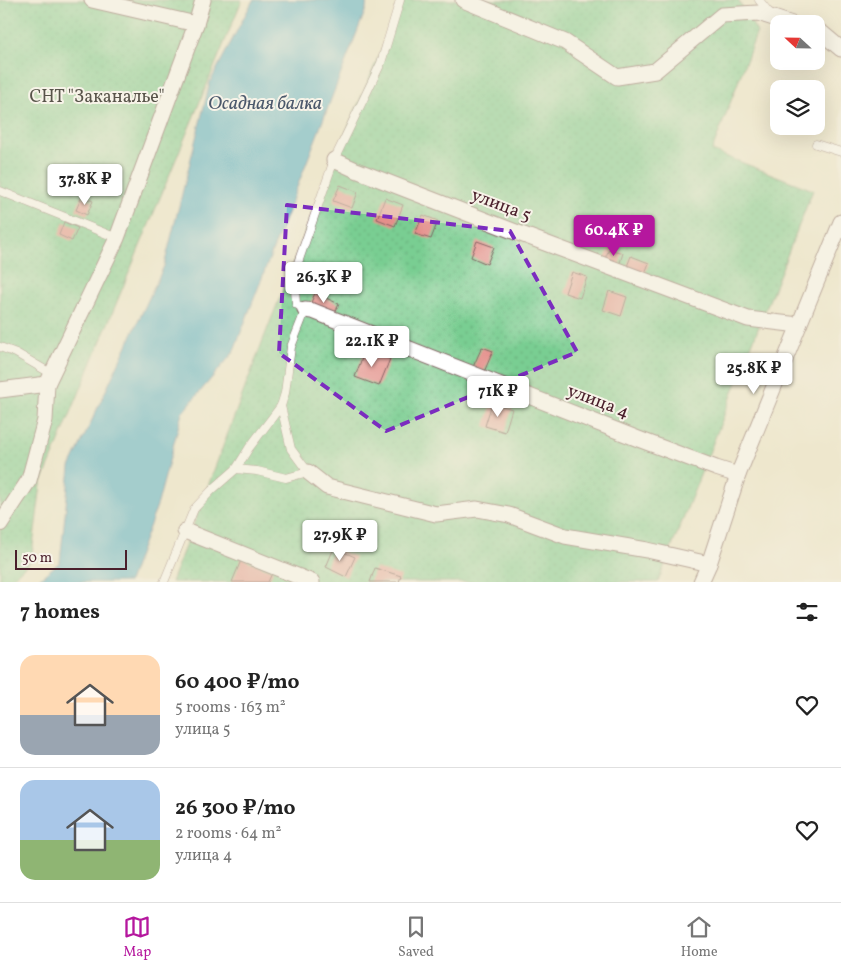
<!DOCTYPE html>
<html lang="en">
<head>
<meta charset="utf-8">
<style>
  body { margin:0; font-family:Vollkorn,serif; background:#f2f2f2; color:#222; height:100vh; display:flex; flex-direction:column; font-size:19px; white-space:nowrap }
  * { box-sizing:border-box; margin:0 }
  p { font-size:16px; color:#767676 }
  .icon { flex:none; width:28px; height:28px; fill:none; stroke:currentColor; stroke-width:2; stroke-linecap:round; stroke-linejoin:round }
  .map { position:relative; height:582px; overflow:hidden }
  .details { display:flex; flex-direction:column; background:#fff; flex:1 }
  .details>* { flex:none }
  .needle { width:32px; rotate:292deg }
  .tools { position:absolute; left:770px; top:15px; display:grid; gap:10px }
  .tools a { display:grid; place-items:center; width:55px; height:55px; border-radius:10px; background:#fff; box-shadow:0 5px 20px #0002; font-size:25px }
  .scale { position:absolute; left:15px; bottom:12px; width:112px; box-sizing:border-box; padding-left:5px; border:2px solid #4a1f2b; border-top:0; font-size:14px; line-height:18px; white-space:nowrap; color:#4a1f2b; -webkit-text-stroke:4px #f7f3e8; paint-order:stroke }
  .price { position:absolute; translate:-50% -42px; padding:0 11px; border-radius:5px; background:#fff; color:#222; font-size:16px; line-height:32px; filter:drop-shadow(0 1px 2px #0008) }
  .price::after { content:''; position:absolute; left:50%; top:30px; width:15px; height:11px; margin-left:-8px; background:inherit; clip-path:polygon(0 0,100% 0,50% 100%) }
  .price.on { background:#b5179e; color:#fff }
  ul { padding:0; list-style:none }
  li { display:flex; align-items:center; gap:15px; height:125px; padding:0 20px }
  li+li { border-top:1px solid #e0e0e0 }
  li span { display:grid; place-items:center; flex:none; width:140px; height:100px; border-radius:15px; color:#555 }
  li>.icon { margin-inline-start:auto }
  span .icon { width:60px; height:60px; fill:#fffc; stroke-width:1 }
  li b { font-size:21px }
  h2 { display:flex; justify-content:space-between; align-items:center; height:60px; padding:0 20px; font-size:21px }
  .tabs { display:flex; justify-content:space-around; align-items:center; height:70px; border-top:1px solid #e0e0e0; background:#fff; font-size:14px; color:#767676 }
  .tabs a { display:grid; justify-items:center; gap:2px }
  .tabs .on { color:#b5179e }
  .map>svg:first-child { display:block }
</style>
</head>
<body>
<div class="map">
<svg width="841" height="582" viewBox="0 0 841 582">
  <defs>
    <pattern id="grass-dots" width="8" height="8" patternUnits="userSpaceOnUse" patternTransform="scale(1.25)"><rect width="8" height="8" fill="#79ce92"/><path d="M2 2h.1M6 6h.1" fill="none" stroke="#6ab07e" stroke-width="1.8" stroke-linecap="round"/></pattern>
  </defs>
  <rect width="100%" height="100%" fill="#f7f3e8"/>
  <filter id="ink" filterUnits="userSpaceOnUse"><feTurbulence type="fractalNoise" baseFrequency=".02" numOctaves="2"/><feDisplacementMap in="SourceGraphic" scale="10" xChannelSelector="R" yChannelSelector="G"/><feConvolveMatrix kernelMatrix="1 2 1 2 8 2 1 2 1" color-interpolation-filters="sRGB"/></filter>
  <filter id="wash" filterUnits="userSpaceOnUse"><feTurbulence type="fractalNoise" baseFrequency=".0096" numOctaves="4" result="noise"/><feDisplacementMap in="SourceGraphic" scale="20" xChannelSelector="R" yChannelSelector="G"/><feGaussianBlur stdDeviation="1.12" result="paint"/><feColorMatrix in="noise" values="0 0 0 0 0 0 0 0 0 0 0 0 0 0 0 0 0 1.4 0 .05"/><feComposite in="paint" operator="in"/></filter>
  <g filter="url(#wash)">
    <rect width="100%" height="100%" fill="#eee7cd"/>
    <!-- grass -->
    <g fill="url(#grass-dots)" stroke="#62765e">
      <path d="M0 0H242L41 485 31 561 7 582H0Z"/>
      <path d="M403 0H738L757 32 712 151 813 190 658 582H171L191 531 263 340 334 160Z"/>
    </g>
    <!-- water -->
    <path fill="#4cadcb" stroke="#4b667b" d="M253 0H367L366 9 233 353 182 413 158 503 129 582H35L60 562 70 467 164 266 210 82Z"/>
    <g id="blocks">
      <!-- building -->
      <g fill="#e48f8b">
        <path d="M340 185 358 192 352 208 333 201Z"/>
        <path d="M82 196 93 201 87 215 76 210Z"/>
        <path d="M385 198 403 205 395 226 377 219Z"/>
        <path d="M423 215 438 221 431 239 415 234Z"/>
        <path d="M64 222 78 228 72 241 59 235Z"/>
        <path d="M477 241 494 247 487 264 471 257Z"/>
        <path d="M609 249 623 253 619 266 604 261Z"/>
        <path d="M631 256 649 263 644 276 626 269Z"/>
        <path d="M572 272 587 277 580 298 565 293Z"/>
        <path d="M609 291 627 297 621 316 603 310Z"/>
        <path d="M315 293 339 304 334 315 310 305Z"/>
        <path d="M482 347 493 351 484 372 473 367Z"/>
        <path d="M365 350 390 359 379 386 355 377Z"/>
        <path d="M492 403 512 409 505 432 485 426Z"/>
        <path d="M334 548 355 557 346 577 326 567Z"/>
        <path d="M242 558 273 571 268 582H232Z"/>
        <path d="M375 568 401 576 399 582H370Z"/>
      </g>
    </g>
  </g>
  <g filter="url(#ink)">
    <use href="#blocks" fill-opacity="0" stroke="#836564" stroke-width="1"/>
    <g fill="none" stroke-linecap="round" stroke-linejoin="round">
      <!-- service casing -->
      <g stroke="#836564" stroke-width="9">
        <g id="service">
          <path d="M759 0 771 15"/>
          <path d="M816 144 841 152"/>
          <path d="M0 191 117 238"/>
          <path d="M0 347 16 353 52 374"/>
          <path d="M236 469 257 471 286 478 308 472 291 449 281 406"/>
          <path d="M164 582 194 509 212 490 236 469 249 448 281 406 285 393 291 347 302 319 305 310 296 304 294 274 334 160 381 63 400 0"/>
        </g>
      </g>
      <!-- minor casing -->
      <g stroke="#836564" stroke-width="17">
        <g id="minor">
          <path d="M92 0 196 24"/>
          <path d="M463 0 565 42 617 77 655 71 722 15 758 13 792 24"/>
          <path d="M816 31 822 33 841 49"/>
          <path d="M334 160 356 170 513 231 748 319 799 325"/>
          <path d="M305 310 313 311 641 440 716 468 738 475"/>
          <path d="M0 390 47 384"/>
          <path d="M308 472 327 487 436 514 477 509 509 515 565 536 647 550 709 564"/>
          <path d="M0 524 29 480 45 420 47 384 117 238 196 24 203 0"/>
          <path d="M185 531 312 582"/>
          <path d="M701 582 709 564 738 475 841 222"/>
        </g>
      </g>
      <!-- service -->
      <use href="#service" stroke="#fff" stroke-width="8"/>
      <!-- minor -->
      <use href="#minor" stroke="#fff" stroke-width="15"/>
    </g>
  </g>
  <!-- marked area -->
  <path d="M0 0H841V582H0ZM287 205 510 231 577 352 386 431 279 353Z" fill="#eee7cd" fill-opacity=".55" fill-rule="evenodd"/>
  <path fill="none" stroke="#7b2cbf" stroke-width="4" stroke-dasharray="10 6" stroke-linejoin="round" d="M287 205 510 231 577 352 386 431 279 353Z"/>
  <g text-anchor="middle" dominant-baseline="central" stroke-width="4" stroke-linejoin="round" paint-order="stroke">
    <!-- park labels -->
    <g font-size="18" fill="#58544a" stroke="#f7f3e8">
      <text x="97" y="97">СНТ "Заканалье"</text>
    </g>
    <!-- street labels -->
    <g font-size="18" fill="#4a1f2b" stroke="#f7f3e8">
      <text transform="translate(501 206) rotate(21)">улица 5</text>
      <text transform="translate(598 402) rotate(21)">улица 4</text>
    </g>
    <!-- water labels -->
    <g font-size="19" font-style="italic" fill="#4b586b" stroke="#f7f3e8">
      <text x="265" y="104">Осадная балка</text>
    </g>
  </g>
</svg>
<div class="tools">
<a><svg class="needle" viewBox="-14 -14 28 28"><path d="M0-13l5 13h-10z" fill="#e53935"/><path d="M0 13l5-13h-10z" fill="#767676"/></svg></a>
<a><svg class="icon" aria-label="layers" viewBox="0 0 24 24"><path d="M12 4l9 5-9 5-9-5zM3 14l9 5 9-5"/></svg></a>
</div>
<div class="scale">50 m</div>
<b class="price" style="left:85px;top:206px">37.8K ₽</b>
<b class="price on" style="left:614px;top:257px">60.4K ₽</b>
<b class="price" style="left:324px;top:304px">26.3K ₽</b>
<b class="price" style="left:372px;top:368px">22.1K ₽</b>
<b class="price" style="left:754px;top:395px">25.8K ₽</b>
<b class="price" style="left:498px;top:418px">71K ₽</b>
<b class="price" style="left:340px;top:562px">27.9K ₽</b>
</div>
<section class="details">
<h2>7 homes<svg class="icon" aria-label="filters" viewBox="0 0 24 24"><path d="M4 7h16M4 17h16"/><circle cx="9" cy="7" r="2"/><circle cx="15" cy="17" r="2"/></svg></h2>
<ul>
<li><span style="background:linear-gradient(#ffd9b3 60%,#9aa5b1 0)"><svg class="icon" aria-label="home" viewBox="0 0 24 24"><path d="M3 11l9-7 9 7M6 9v11h12V9"/></svg></span><div><b>60 400 ₽/mo</b><p>5 rooms · 163 m²</p><p>улица 5</p></div><svg class="icon" aria-label="heart" viewBox="0 0 24 24"><path d="M12 20l-8-8c-3-5 5-10 8-4 3-6 11-1 8 4z"/></svg></li>
<li><span style="background:linear-gradient(#a9c7e8 60%,#8fb573 0)"><svg class="icon" aria-label="home" viewBox="0 0 24 24"><path d="M3 11l9-7 9 7M6 9v11h12V9"/></svg></span><div><b>26 300 ₽/mo</b><p>2 rooms · 64 m²</p><p>улица 4</p></div><svg class="icon" aria-label="heart" viewBox="0 0 24 24"><path d="M12 20l-8-8c-3-5 5-10 8-4 3-6 11-1 8 4z"/></svg></li>
</ul>
</section>
<nav class="tabs">
<a class="on"><svg class="icon" aria-label="map" viewBox="0 0 24 24"><path d="M3 6l6-2 6 2 6-2v14l-6 2-6-2-6 2zM9 4v14M15 6v14"/></svg>Map</a>
<a><svg class="icon" aria-label="saved" viewBox="0 0 24 24"><path d="M7 4h10v16l-5-4-5 4z"/></svg>Saved</a>
<a><svg class="icon" aria-label="home" viewBox="0 0 24 24"><path d="M3 11l9-7 9 7M6 9v11h12V9"/></svg>Home</a>
</nav>
</body>
</html>
